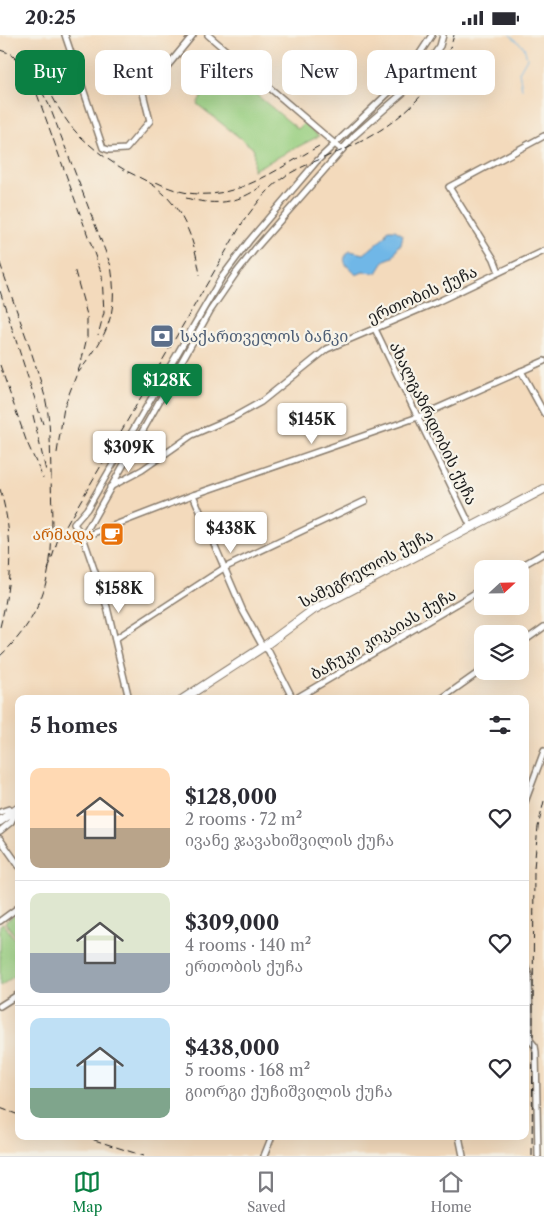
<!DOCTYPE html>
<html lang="en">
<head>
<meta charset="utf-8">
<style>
  body { margin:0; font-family:"Libre Caslon Text","Noto Serif Georgian",serif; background:#f2f2f3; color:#2b2b33; height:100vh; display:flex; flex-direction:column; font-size:19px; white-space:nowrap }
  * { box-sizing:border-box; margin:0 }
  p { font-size:16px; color:#7c7c81 }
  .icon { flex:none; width:28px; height:28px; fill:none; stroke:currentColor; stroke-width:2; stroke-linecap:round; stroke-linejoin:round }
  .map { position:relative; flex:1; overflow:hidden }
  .drawer { position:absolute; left:15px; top:660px; width:514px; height:445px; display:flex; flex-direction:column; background:#fff; border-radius:10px; box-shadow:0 5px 20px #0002 }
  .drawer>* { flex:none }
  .hud { position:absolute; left:15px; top:15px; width:515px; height:45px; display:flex; gap:10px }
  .needle { width:32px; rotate:68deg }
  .fabs { position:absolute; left:474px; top:525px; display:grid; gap:10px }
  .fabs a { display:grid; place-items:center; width:55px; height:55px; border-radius:10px; background:#fff; box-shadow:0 5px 20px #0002; font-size:25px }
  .price { position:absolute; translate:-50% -42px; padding:0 11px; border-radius:5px; background:#fff; color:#222; font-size:16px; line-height:32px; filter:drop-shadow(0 1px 2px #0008) }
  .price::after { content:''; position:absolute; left:50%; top:30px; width:15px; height:11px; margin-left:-8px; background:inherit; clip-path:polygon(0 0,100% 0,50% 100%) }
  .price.current { background:#0b8043; color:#fff }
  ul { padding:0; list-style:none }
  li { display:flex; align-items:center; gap:15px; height:125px; padding:0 15px }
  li+li { border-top:1px solid #e1e1e2 }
  li span { display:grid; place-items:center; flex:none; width:140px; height:100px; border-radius:10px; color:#555 }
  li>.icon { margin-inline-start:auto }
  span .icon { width:60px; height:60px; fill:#fffc; stroke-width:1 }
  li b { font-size:21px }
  h2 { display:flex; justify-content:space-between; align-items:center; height:60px; padding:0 15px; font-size:21px }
  .pill { padding:0 18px; border-radius:10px; background:#fff; box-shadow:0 5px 20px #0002; font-size:18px; line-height:45px }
  .pill.current { background:#0b8043; color:#fff }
  .status { display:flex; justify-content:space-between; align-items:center; height:35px; padding:0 25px; background:#fff; direction:ltr }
  .status svg { height:14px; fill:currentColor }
  .menu { display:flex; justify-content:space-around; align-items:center; height:70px; border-top:1px solid #e1e1e2; background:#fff; font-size:14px; color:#7c7c81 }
  .menu a { display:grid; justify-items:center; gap:2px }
  .menu .current { color:#0b8043 }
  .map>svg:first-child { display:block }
</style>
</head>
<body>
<div class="status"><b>20:25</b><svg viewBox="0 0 49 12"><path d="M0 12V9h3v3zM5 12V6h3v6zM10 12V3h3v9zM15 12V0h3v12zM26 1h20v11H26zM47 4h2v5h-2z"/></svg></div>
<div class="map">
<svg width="544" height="1121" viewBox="0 0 544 1121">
  <rect width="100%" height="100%" fill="#f7f3e8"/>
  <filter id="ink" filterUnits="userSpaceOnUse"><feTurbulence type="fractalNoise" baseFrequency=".02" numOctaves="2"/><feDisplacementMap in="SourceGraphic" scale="10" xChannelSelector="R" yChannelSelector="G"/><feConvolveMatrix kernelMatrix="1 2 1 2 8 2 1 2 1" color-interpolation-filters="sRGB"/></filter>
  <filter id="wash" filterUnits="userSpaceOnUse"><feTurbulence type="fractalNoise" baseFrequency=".0096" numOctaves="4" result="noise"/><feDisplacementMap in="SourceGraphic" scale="20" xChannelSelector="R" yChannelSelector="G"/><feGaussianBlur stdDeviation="1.12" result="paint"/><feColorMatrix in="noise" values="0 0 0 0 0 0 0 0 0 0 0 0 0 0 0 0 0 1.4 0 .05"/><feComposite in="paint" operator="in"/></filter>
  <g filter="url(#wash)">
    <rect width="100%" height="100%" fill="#f3dabc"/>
    <!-- green -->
    <g fill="#99cf81" stroke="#5a764e">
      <path d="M219 29 298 94 304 88 319 101 253 135 254 114 197 69Z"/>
      <path d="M19 877V906L5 887Z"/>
      <path d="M3 888 19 910V938L0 951V890Z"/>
    </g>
    <!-- water -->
    <path fill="#6fb7e7" stroke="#466a82" d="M388 195H395L403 200 401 210H399L393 222 385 225 377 238 363 237 356 240C350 232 337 227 350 216L364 219 386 201Z"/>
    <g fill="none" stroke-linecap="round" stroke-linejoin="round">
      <!-- stream -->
      <path stroke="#6fb7e7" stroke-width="1" d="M510 0 524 12 527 23 519 37 522 54"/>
    </g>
  </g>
  <g filter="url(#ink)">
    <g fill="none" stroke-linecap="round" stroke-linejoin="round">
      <!-- minor casing -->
      <g stroke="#887b6c" stroke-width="8">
        <g id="minor">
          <path d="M65 0 103 113 109 115 126 114 150 86 142 54 144 49 166 33 193 0"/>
          <path d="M208 0 342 115"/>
          <path d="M499 237 494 224 449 152 544 101"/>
          <path d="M375 294 471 492"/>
          <path d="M521 336 544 378"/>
          <path d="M110 452 142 435 192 400 234 382 261 367 327 314 437 267 544 216"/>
          <path d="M193 460 243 576 263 612 268 615 293 664"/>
          <path d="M83 502 210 276 236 238 255 214 355 100 412 50 440 11 443 0"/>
          <path d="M84 502 190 461 418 382 544 326"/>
          <path d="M516 534 544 518"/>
          <path d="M115 604 224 533 365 466"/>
          <path d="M520 609 544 592"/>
          <path d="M129 664 107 572 83 502 74 489 87 474 222 242 249 206 317 126 403 44 432 0"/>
          <path d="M295 664 482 554"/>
          <path d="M441 664 482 635"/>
          <path d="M525 767 544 716"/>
          <path d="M0 777 9 774 14 781 11 787 0 796"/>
          <path d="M0 804 19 831"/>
          <path d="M0 886 19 872"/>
          <path d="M525 929 529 940 530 1005 535 1011 536 1017 538 1121"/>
          <path d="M0 971 19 959"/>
          <path d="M459 1101 463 1121"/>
          <path d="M264 1121 272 1101"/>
        </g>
      </g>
      <!-- secondary casing -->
      <g stroke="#887b6c" stroke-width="10">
        <g id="secondary">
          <path d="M183 664 263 612 313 575 544 454"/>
          <path d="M0 786 19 773"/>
        </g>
      </g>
      <!-- minor -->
      <use href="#minor" stroke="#fff" stroke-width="5"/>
      <!-- secondary -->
      <use href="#secondary" stroke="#fff" stroke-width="8"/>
      <!-- rail -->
      <g stroke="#1c1c1c" stroke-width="1" stroke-dasharray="8 4" stroke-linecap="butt">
        <path d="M0 15 12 19 33 40 49 70 111 231C119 279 107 301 78 338"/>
        <path d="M41 41C53 61 63 86 81 102 93 113 106 124 120 132 132 140 146 144 157 153 184 174 195 207 200 240"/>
        <path d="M37 59 102 240 104 278 98 300"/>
        <path d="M156 147C220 180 267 139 321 110"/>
        <path d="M186 163C215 171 238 169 263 150"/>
        <path d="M0 228C15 273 33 317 45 362 51 388 50 412 51 438 52 511 60 566 0 621"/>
        <path d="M0 256 43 389"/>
        <path d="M0 330 26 405 43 443"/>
        <path d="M33 380 46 436"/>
        <path d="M57 418 64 372 81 328 87 302V280L74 233"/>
        <path d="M0 454C14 501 12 545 0 592"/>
        <path d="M48 535 57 507 70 484 243 187C256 169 268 153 287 140 307 128 330 121 350 112 397 90 441 52 454 0"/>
        <path d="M0 1073 19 1080"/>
        <path d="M82 1101 144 1121"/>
        <path d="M532 1121 534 833 538 792 544 766"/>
      </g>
    </g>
  </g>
  <!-- icons -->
  <defs>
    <g id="bank-square" transform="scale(1.25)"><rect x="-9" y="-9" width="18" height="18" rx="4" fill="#5c6f8a" stroke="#f7f3e8"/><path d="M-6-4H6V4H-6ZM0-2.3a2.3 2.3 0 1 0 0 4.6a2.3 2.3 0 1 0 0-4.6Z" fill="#fff"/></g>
    <g id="cafe-square" transform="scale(1.25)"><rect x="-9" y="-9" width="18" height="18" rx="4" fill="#e8710a" stroke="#f7f3e8"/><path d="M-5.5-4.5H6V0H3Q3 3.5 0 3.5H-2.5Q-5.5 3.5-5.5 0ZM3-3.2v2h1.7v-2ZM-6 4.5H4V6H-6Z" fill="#fff"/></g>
  </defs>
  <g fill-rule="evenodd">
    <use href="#bank-square" x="162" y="301"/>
    <use href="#cafe-square" x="112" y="499"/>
  </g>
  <g text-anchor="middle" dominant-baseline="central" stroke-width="4.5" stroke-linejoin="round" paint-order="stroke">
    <!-- street labels -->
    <g font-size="16" fill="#1c1c1c" stroke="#f7f3e8">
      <text transform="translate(422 259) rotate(-24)">ერთობის ქუჩა</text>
      <text transform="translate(434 388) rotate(64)">ახალგაზრდობის ქუჩა</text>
      <text transform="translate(366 533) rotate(-28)">სამეგრელოს ქუჩა</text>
      <text transform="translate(383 599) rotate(-30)">ბაჩუკი კოკაიას ქუჩა</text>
    </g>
    <!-- service labels -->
    <g font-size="16" fill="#4e5e75" stroke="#f7f3e8" text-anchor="start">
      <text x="180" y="301">საქართველოს ბანკი</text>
    </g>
    <!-- food labels -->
    <g font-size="16" fill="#c56008" stroke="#f7f3e8" text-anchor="end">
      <text x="94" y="499">არმადა</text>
    </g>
  </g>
</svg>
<div class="fabs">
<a><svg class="needle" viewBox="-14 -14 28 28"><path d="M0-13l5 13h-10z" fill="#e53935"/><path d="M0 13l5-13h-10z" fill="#7c7c81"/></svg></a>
<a><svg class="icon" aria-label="layers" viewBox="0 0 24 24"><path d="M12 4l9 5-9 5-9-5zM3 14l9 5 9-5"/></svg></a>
</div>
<b class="price current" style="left:167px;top:371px">$128K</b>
<b class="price" style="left:312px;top:410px">$145K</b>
<b class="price" style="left:129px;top:438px">$309K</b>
<b class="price" style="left:231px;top:519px">$438K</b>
<b class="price" style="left:119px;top:579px">$158K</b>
<div class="hud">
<a class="pill current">Buy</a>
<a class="pill">Rent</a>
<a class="pill">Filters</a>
<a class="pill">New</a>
<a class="pill">Apartment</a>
</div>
<section class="drawer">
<h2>5 homes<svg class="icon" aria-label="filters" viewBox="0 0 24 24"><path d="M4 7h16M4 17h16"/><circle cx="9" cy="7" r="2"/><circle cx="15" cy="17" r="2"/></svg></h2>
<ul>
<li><span style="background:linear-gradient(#ffd9b3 60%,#b9a48a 0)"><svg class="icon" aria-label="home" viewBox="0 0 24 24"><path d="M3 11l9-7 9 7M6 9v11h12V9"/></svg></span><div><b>$128,000</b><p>2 rooms · 72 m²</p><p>ივანე ჯავახიშვილის ქუჩა</p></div><svg class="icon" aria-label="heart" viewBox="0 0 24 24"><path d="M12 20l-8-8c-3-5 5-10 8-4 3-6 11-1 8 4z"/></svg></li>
<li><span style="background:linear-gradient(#dfe7d0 60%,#9aa5b1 0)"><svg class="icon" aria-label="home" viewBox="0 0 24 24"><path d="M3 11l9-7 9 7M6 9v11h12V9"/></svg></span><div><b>$309,000</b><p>4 rooms · 140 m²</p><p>ერთობის ქუჩა</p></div><svg class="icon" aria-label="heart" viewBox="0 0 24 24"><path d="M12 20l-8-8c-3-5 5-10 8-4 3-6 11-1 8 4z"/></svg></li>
<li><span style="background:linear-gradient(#bfe0f5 70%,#7fa58c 0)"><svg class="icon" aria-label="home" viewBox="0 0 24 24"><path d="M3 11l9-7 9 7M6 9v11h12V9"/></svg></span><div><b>$438,000</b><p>5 rooms · 168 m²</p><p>გიორგი ქუჩიშვილის ქუჩა</p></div><svg class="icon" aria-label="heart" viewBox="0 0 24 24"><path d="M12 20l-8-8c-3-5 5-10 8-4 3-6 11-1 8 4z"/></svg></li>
</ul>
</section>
</div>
<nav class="menu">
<a class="current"><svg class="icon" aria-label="map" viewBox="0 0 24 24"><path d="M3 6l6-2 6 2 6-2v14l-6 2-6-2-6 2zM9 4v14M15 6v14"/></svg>Map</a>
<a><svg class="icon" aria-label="saved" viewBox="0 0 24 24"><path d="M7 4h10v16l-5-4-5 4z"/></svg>Saved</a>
<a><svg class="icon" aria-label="home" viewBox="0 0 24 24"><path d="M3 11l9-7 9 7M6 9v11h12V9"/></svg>Home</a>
</nav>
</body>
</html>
